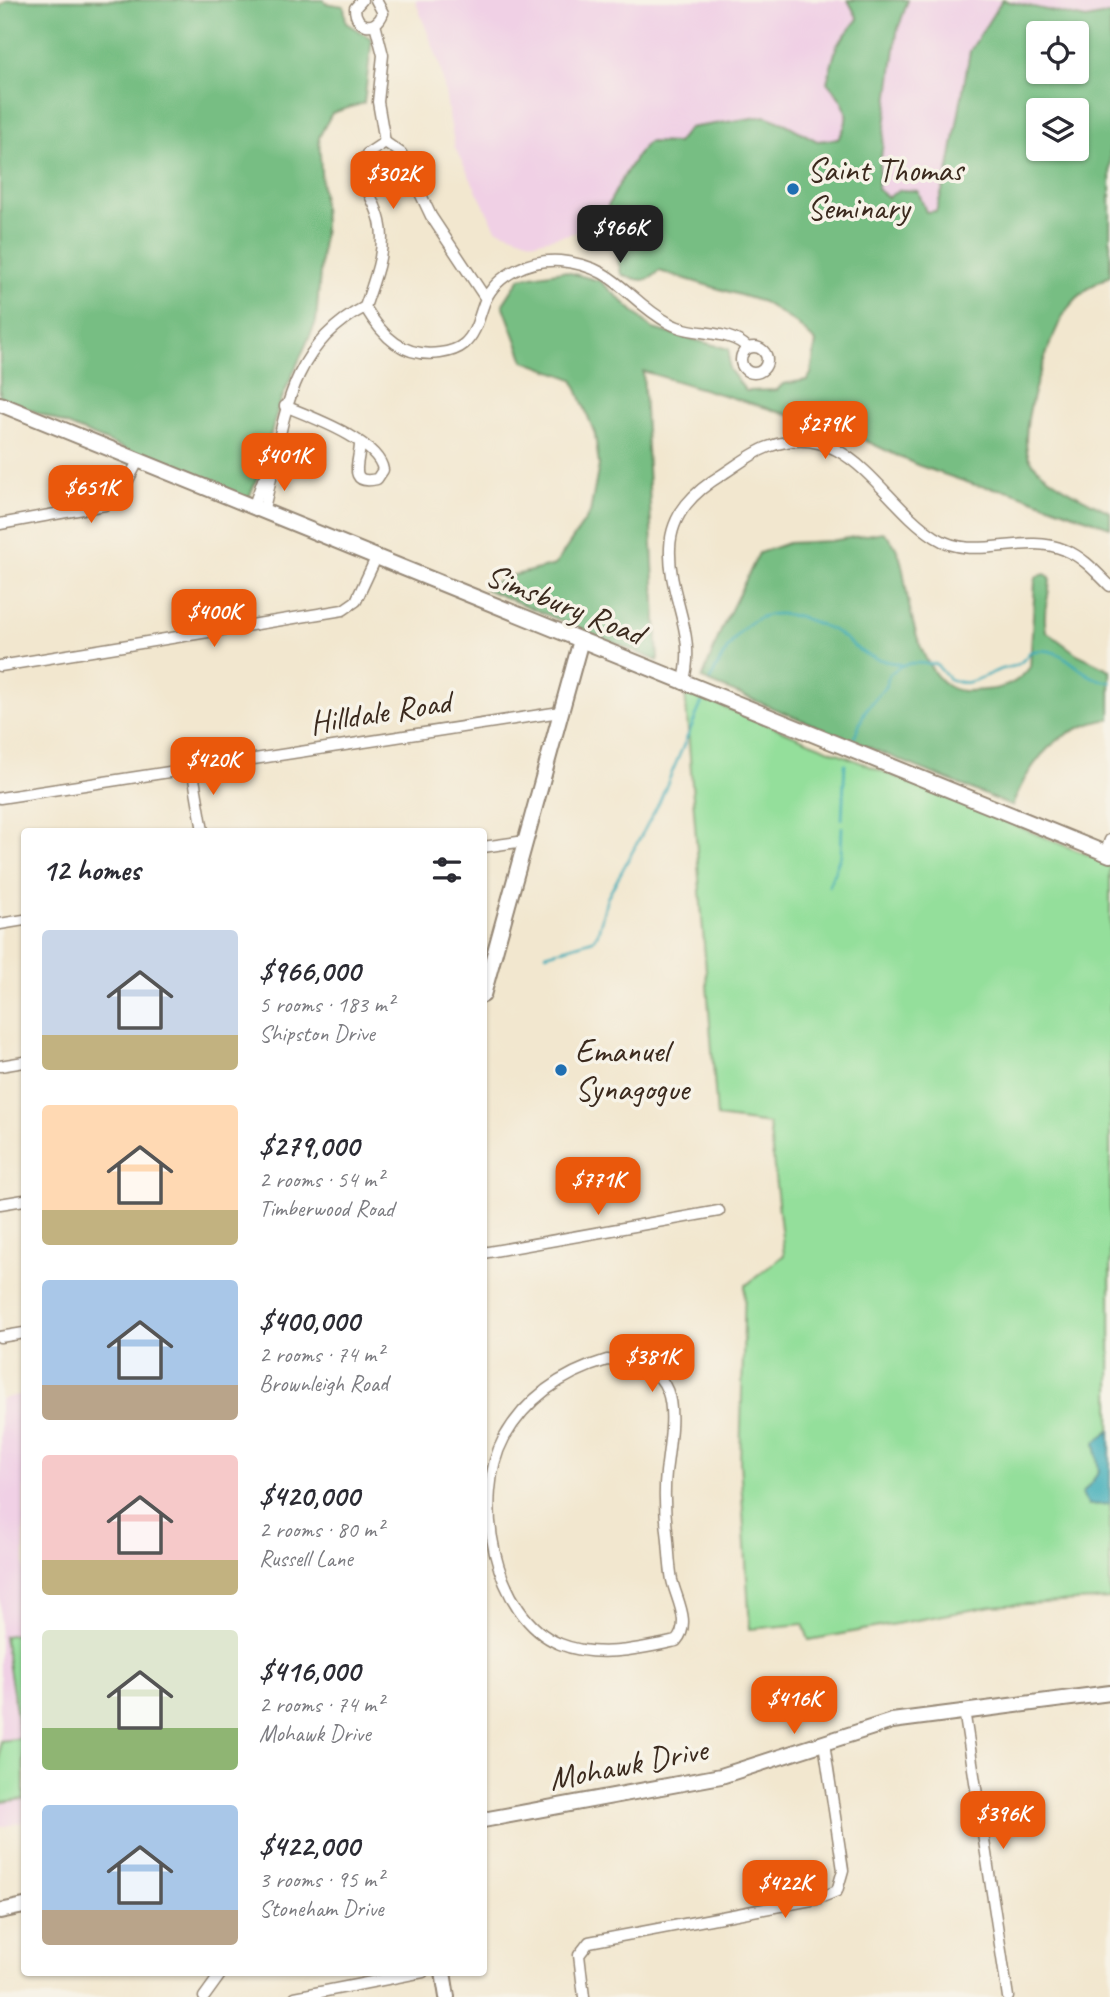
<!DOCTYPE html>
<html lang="en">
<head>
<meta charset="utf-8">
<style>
  body { margin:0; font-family:Caveat,sans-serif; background:#f2f2f3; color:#2b2b33; height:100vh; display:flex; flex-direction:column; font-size:26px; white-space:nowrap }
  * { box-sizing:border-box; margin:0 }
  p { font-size:23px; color:#7c7c81 }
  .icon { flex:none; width:38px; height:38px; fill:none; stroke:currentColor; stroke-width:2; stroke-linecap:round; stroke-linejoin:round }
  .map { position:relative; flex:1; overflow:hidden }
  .side { position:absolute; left:21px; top:828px; width:466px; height:1148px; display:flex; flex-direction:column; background:#fff; border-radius:7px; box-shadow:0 2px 5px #0004 }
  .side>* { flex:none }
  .fabs { position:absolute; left:1026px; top:21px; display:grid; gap:14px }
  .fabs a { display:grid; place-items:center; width:63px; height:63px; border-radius:7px; background:#fff; box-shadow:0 2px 5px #0004; font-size:35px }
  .price { position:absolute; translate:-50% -60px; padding:0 16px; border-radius:14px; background:#ea580c; color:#fff; font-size:23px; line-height:46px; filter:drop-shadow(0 2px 4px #0008) }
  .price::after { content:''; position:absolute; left:50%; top:42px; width:21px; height:16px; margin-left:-10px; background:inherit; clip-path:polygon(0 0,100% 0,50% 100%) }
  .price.current { background:#222; color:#fff }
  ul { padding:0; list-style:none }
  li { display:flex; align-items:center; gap:21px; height:175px; padding:0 21px }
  li span { display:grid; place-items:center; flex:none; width:196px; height:140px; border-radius:7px; color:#555 }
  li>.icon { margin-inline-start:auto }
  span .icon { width:84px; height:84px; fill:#fffc; stroke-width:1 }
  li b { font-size:30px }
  h2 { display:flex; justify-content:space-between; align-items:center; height:84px; padding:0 21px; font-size:30px }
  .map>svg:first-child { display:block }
</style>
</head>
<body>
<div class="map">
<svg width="1110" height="1997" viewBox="0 0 1110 1997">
  <rect width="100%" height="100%" fill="#f7f3e8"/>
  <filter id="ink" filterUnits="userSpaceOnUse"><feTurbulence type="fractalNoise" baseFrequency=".0143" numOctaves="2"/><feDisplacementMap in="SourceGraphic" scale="14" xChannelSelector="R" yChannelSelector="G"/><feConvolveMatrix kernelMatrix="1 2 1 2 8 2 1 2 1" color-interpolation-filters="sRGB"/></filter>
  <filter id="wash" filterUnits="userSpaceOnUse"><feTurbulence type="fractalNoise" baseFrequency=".00686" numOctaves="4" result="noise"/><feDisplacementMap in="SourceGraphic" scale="28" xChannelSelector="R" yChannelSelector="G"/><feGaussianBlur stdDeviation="1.57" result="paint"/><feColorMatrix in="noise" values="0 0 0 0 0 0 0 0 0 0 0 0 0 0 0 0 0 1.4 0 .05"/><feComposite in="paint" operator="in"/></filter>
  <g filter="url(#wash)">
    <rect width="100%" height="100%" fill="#f2e7cf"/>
    <!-- built -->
    <g fill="#f0d0e5" fill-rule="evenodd">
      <path d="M415 0H1110V272L761 268 591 229 534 242 496 229 455 148 440 65ZM1038 33H1076V72H1038ZM1038 110H1076V149H1038Z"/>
      <path d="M24 1394V1822L0 1827V1399Z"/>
    </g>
    <!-- green -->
    <g fill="#94df9b" stroke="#68845c" stroke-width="2">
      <path d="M685 691 1110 864V1599L992 1606 809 1640 803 1624 750 1629 740 1461 745 1286 784 1255 769 1124 717 1117Z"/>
      <path d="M24 1633V1735L20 1736 4 1636Z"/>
      <path d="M24 1738V1799L1 1802 0 1741Z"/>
    </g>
    <!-- forest -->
    <g fill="#77be83" stroke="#597450" stroke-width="2" fill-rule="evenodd">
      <path d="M8 0H324L325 3 344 6 346 23 372 39 364 103 332 113 319 137 324 224 316 322 279 405 260 471 248 500 0 397V6Z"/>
      <path d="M848 0H908L897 32 877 189 888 197 900 190 918 191 926 212 936 211 949 168 970 51 1002 0 1086 19 1110 14V276C1094 283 1079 294 1068 308 1051 332 1014 433 1030 459 1042 479 1089 502 1110 512V527L1010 491 975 485 917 465 862 439 810 428 800 418 643 371 658 661 485 589 503 578 555 565 590 513 599 465 595 434 573 379 524 361 503 304 520 278 563 271 600 281 653 329 729 349V369L746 391 777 390 783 384 807 380 811 374 816 342 797 324 763 302 659 271C646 285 638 280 621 274L613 234 600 230C602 210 633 158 648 142L677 143 689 128 765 116 786 124 817 141 838 139C855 115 844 102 827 82L837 45 858 19ZM1076 33V72H1038V33ZM1076 110V149H1038V110Z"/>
      <path d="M883 532C905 549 903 579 909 605 914 630 925 671 948 686 958 693 973 691 984 690 1004 689 1018 683 1030 667L1035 581 1037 576 1045 574 1050 577C1050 597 1042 610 1046 631L1077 654 1110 670V719C1057 728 1031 759 1012 806L702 679 722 628 759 553 788 543 831 541Z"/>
    </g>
    <!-- water -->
    <path fill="#3babb7" stroke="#3b6a6a" stroke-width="2" d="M1110 1431V1504L1089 1505 1082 1494 1099 1472 1095 1442Z"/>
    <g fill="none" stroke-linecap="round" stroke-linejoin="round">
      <!-- stream -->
      <g stroke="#3babb7" stroke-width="2.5">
        <path d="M710 680C742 618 762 596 832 630 845 636 854 649 867 655 878 660 890 662 903 665"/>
        <path d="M854 738 865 711 886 686 889 675 900 666 912 663 936 664 949 679C966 687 976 680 992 673 1009 664 1016 672 1030 652 1067 642 1078 680 1110 682"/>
        <path d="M842 819 845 764"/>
        <path d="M829 886 841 854 842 827"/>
        <path d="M546 954 593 940 598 933 607 898 659 803 702 702"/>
      </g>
    </g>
  </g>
  <g filter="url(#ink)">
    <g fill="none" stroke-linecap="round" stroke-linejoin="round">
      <!-- street casing -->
      <g stroke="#968876" stroke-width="13">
        <g id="street">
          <path d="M362 0 355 8C355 28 376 32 383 13L376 0"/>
          <path d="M375 24 383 55 378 102 385 142"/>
          <path d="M486 299 431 216 401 153 385 142 367 154C357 187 373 192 380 221 387 250 374 280 365 307 383 337 403 358 440 353 448 352 458 349 464 344 477 333 479 315 485 301 497 273 532 259 560 261 617 266 626 300 669 323 693 337 728 328 748 348"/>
          <circle cx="754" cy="360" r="13"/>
          <path d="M285 406C309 416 379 441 383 470L377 479C346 486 360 460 360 444"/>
          <path d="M253 508 263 480 270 472"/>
          <path d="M263 512C284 434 281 350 365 307"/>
          <path d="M0 524 105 505 121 494 138 461"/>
          <path d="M0 666 343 610 356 601 376 558"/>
          <path d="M683 684C698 632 668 598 670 548 671 513 695 491 723 474 737 465 752 453 768 447 849 417 880 502 935 537 975 563 1022 532 1065 550 1083 557 1096 572 1110 586"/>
          <path d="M192 767 203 831"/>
          <path d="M0 798 560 712"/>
          <path d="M483 847 525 841"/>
          <path d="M1105 853 1110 840"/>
          <path d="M0 924 24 920"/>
          <path d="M0 1066 24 1062"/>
          <path d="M0 1204 24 1200"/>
          <path d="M483 1253 719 1211"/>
          <path d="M0 1337 24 1333"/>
          <path d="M607 1360C686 1361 673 1415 666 1472 664 1491 665 1513 667 1531 669 1547 669 1564 672 1580 676 1599 692 1623 676 1641 639 1649 597 1659 560 1644 493 1617 472 1497 504 1438 527 1397 563 1373 607 1360Z"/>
          <path d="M964 1710 1008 1997"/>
          <path d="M204 1997 222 1972"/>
          <path d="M295 1997 423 1972"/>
          <path d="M584 1997 579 1955 589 1942 817 1899 837 1891 843 1870 824 1743"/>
        </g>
      </g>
      <!-- secondary casing -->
      <g stroke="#968876" stroke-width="18">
        <g id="secondary">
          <path d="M0 404 1110 855"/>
          <path d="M483 995 581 640"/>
          <path d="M483 1820 721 1776 892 1721 1110 1693"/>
          <path d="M0 1911 24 1906"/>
          <path d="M443 1972 447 1997"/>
        </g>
      </g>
      <!-- street -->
      <use href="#street" stroke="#fff" stroke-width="10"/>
      <!-- secondary -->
      <use href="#secondary" stroke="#fff" stroke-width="14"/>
    </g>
  </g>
  <!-- markers -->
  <g fill="#1f6fb2" stroke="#f7f3e8" stroke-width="2.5">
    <circle cx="793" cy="189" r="7"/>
    <circle cx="561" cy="1070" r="7"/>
  </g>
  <g text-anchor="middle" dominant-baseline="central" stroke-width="7" stroke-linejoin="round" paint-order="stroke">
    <!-- poi labels -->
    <g font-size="33" fill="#3b2a1e" stroke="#f7f3e8" text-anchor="start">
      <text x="807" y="170">Saint Thomas<tspan x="807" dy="38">Seminary</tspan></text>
      <text x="575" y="1051">Emanuel<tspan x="575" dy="38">Synagogue</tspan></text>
    </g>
    <!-- street labels -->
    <g font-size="33" fill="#3b2a1e" stroke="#f7f3e8">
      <text transform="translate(565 604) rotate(22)">Simsbury Road</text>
      <text transform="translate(380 712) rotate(-9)">Hilldale Road</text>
      <text transform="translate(628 1764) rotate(-11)">Mohawk Drive</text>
    </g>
  </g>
</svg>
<div class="fabs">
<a><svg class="icon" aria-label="locate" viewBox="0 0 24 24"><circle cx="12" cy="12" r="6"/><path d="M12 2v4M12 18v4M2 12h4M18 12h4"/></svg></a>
<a><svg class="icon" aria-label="layers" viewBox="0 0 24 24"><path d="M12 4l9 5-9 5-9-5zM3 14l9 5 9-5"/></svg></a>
</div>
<b class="price" style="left:393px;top:211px">$302K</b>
<b class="price current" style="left:620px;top:265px">$966K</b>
<b class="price" style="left:825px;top:461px">$279K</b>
<b class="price" style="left:284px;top:493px">$401K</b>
<b class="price" style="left:91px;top:525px">$651K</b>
<b class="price" style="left:214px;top:649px">$400K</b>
<b class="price" style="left:213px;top:797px">$420K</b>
<b class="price" style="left:598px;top:1217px">$771K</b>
<b class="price" style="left:652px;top:1394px">$381K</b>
<b class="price" style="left:794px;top:1736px">$416K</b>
<b class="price" style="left:1003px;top:1851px">$396K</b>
<b class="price" style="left:785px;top:1920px">$422K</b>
<section class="side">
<h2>12 homes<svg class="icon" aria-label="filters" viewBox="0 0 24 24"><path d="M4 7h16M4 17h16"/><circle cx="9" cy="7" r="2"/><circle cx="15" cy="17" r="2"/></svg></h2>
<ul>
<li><span style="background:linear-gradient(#c9d6e8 75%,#c2b280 0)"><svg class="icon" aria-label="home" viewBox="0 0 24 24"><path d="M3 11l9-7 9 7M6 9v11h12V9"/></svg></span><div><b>$966,000</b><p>5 rooms · 183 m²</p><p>Shipston Drive</p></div></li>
<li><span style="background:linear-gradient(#ffd9b3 75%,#c2b280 0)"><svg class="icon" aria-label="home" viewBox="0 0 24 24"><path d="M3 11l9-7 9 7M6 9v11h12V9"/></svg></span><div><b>$279,000</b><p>2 rooms · 54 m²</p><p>Timberwood Road</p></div></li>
<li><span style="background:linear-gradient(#a9c7e8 75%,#b9a48a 0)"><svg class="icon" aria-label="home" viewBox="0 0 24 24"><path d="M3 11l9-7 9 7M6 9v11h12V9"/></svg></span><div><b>$400,000</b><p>2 rooms · 74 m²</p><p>Brownleigh Road</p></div></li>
<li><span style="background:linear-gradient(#f6c9c9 75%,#c2b280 0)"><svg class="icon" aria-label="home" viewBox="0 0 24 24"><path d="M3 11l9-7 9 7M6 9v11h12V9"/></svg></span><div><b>$420,000</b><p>2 rooms · 80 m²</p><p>Russell Lane</p></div></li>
<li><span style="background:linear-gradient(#dfe7d0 70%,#8fb573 0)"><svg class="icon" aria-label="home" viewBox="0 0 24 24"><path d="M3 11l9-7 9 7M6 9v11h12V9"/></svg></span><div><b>$416,000</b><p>2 rooms · 74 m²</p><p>Mohawk Drive</p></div></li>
<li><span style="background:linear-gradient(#a9c7e8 75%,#b9a48a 0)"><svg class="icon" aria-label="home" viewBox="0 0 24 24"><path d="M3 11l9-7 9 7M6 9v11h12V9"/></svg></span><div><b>$422,000</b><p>3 rooms · 95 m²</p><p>Stoneham Drive</p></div></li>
</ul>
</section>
</div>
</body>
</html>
